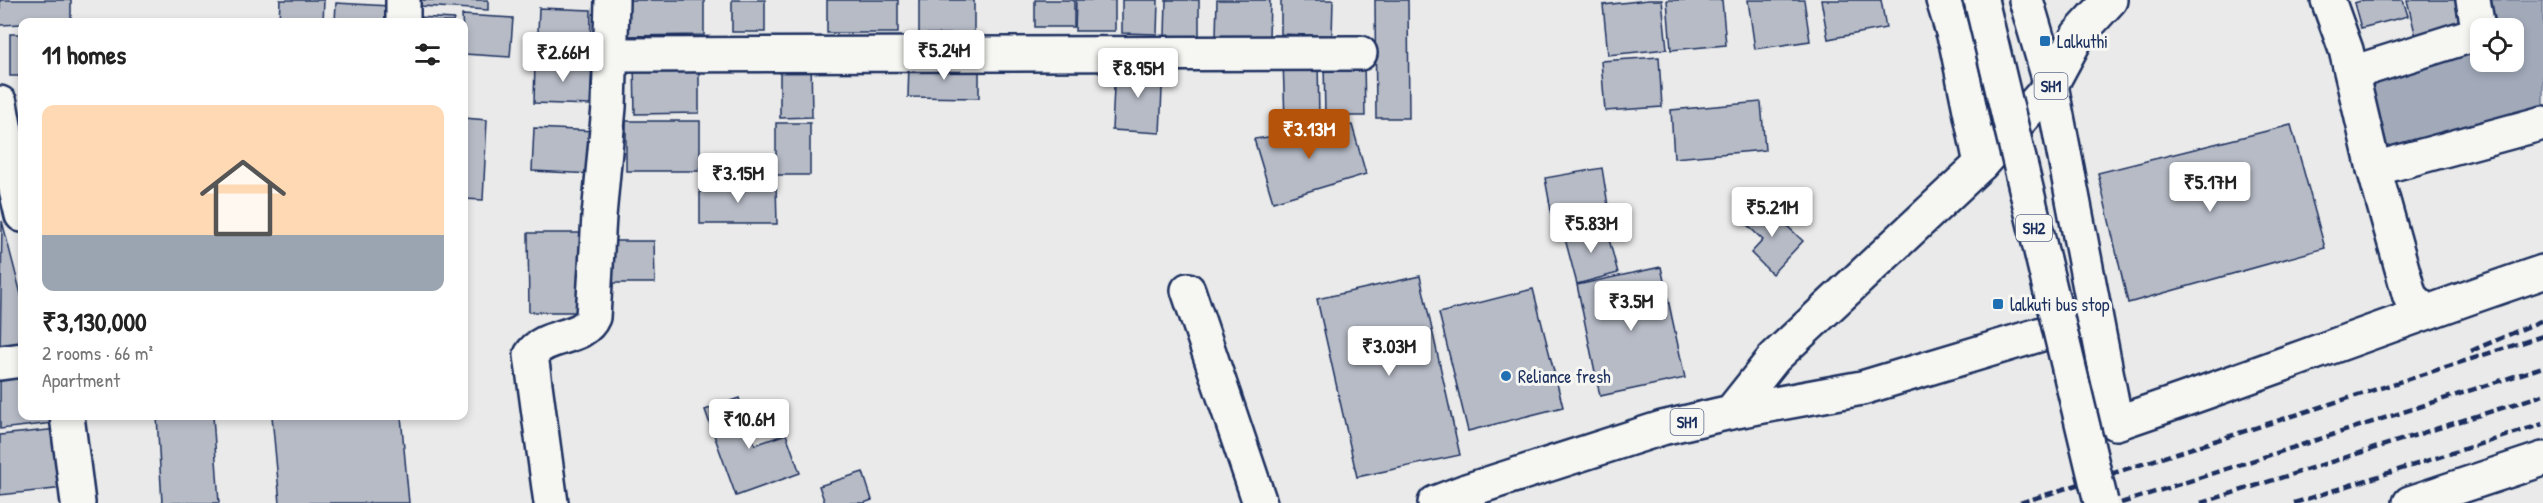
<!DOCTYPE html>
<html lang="en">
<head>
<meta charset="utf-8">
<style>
  body { margin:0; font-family:"Patrick Hand",sans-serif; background:#f6f6f6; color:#222; height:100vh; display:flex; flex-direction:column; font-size:22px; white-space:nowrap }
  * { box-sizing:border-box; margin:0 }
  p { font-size:20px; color:#767676 }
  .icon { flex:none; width:33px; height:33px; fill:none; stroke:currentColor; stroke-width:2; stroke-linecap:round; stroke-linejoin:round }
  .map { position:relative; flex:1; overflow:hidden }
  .side { position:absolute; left:18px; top:18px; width:450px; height:402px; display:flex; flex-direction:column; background:#fff; border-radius:12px; box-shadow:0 3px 9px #0003 }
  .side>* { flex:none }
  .fabs { position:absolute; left:2470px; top:18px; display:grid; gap:12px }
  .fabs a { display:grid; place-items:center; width:54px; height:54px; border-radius:12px; background:#fff; box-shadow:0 3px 9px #0003; font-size:30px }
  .price { position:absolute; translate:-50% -51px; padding:0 14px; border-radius:6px; background:#fff; color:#222; font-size:20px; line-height:39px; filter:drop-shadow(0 2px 3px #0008) }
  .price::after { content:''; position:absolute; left:50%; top:36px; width:18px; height:14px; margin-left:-9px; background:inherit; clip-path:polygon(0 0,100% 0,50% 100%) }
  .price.active { background:#b45309; color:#fff }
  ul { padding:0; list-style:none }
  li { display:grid; align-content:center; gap:12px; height:318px; padding:0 24px }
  li span { display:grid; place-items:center; height:186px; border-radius:12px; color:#555 }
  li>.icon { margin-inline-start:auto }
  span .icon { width:108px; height:108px; fill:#fffc; stroke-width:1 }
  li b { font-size:26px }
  h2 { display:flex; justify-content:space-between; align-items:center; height:72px; padding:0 24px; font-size:26px }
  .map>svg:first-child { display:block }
</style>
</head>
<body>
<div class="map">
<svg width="2543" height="503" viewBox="0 0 2543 503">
  <rect width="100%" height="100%" fill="#e9eae9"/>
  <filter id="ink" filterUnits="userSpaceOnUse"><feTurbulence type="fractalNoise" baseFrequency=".0167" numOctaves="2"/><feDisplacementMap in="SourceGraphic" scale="12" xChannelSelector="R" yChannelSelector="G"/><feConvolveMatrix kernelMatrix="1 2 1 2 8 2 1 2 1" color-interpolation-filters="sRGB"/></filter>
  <g filter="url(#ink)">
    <!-- water -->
    <path fill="#a2aaba" stroke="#6c7995" stroke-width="1.5" d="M2490 0H2543V107L2383 156 2370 80 2481 31V62H2514V28H2482L2491 8Z"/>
    <!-- building -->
    <g fill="#b6bbc6" stroke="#1b2f5e" stroke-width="1.5">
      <path d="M0 0H71V22L0 25Z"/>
      <path d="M280 0H324L323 22H279Z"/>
      <path d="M421 0H488V10L421 6Z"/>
      <path d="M621 0H704V35L621 36Z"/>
      <rect x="732" y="0" width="33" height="32"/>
      <rect x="827" y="0" width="71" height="33"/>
      <rect x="919" y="0" width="55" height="34"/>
      <rect x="1035" y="0" width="39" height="27"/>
      <path d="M1076 0H1115V31H1075Z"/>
      <path d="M1122 0H1158L1157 34 1122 33Z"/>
      <path d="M1166 0H1199V37L1165 36Z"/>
      <path d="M1217 0H1270L1269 38 1216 36Z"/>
      <path d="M1281 0H1333L1332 36 1281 34Z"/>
      <path d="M1375 0H1408L1409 118H1376Z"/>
      <path d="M1648 0H1662L1667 49 1608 55 1603 5Z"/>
      <path d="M1667 0H1722L1726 45 1671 50Z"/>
      <path d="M1748 0H1804L1810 41 1755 49Z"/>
      <path d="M1821 0H1881L1886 28 1828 39Z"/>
      <path d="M2364 0H2403L2408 16 2361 28 2354 3Z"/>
      <path d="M2407 0H2469L2475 26 2417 41Z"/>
      <path d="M336 3 390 6 389 22H335Z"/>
      <path d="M539 8 591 10 590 58 537 56Z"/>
      <path d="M462 15 513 18 510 57 464 54Z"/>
      <path d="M418 17 454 19 453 22H417Z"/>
      <rect x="10" y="34" width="12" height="42"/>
      <path d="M1659 57 1662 107 1605 111 1601 61Z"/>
      <path d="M780 58H811L812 117 780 118Z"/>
      <path d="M699 60V113L635 114 634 61Z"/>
      <path d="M1283 60H1318L1319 120 1285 121Z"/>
      <path d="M535 61 592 64 590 105 534 103Z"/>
      <path d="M1324 61H1364L1365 116H1325Z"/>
      <path d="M909 63 979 65V98L908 97Z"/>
      <path d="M1115 65 1163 68 1160 133 1112 130Z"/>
      <path d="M1761 102 1765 150 1674 158 1671 110Z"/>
      <path d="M464 118 487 120 483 200 464 199Z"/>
      <rect x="626" y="121" width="74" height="50"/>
      <rect x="776" y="123" width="34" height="52"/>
      <path d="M1352 125 1366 174 1273 202 1254 139Z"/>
      <path d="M2291 125 2325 248 2128 303 2098 173Z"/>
      <path d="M534 128 596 131 594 174 532 171Z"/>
      <path d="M1602 168 1609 212 1553 222 1545 178Z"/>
      <path d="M776 184 777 224H700V185Z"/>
      <path d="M1763 203 1803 241 1772 274 1751 253 1763 240 1744 222Z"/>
      <path d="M2 221 22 298V352L0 355Z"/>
      <path d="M1605 224 1618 273 1577 284 1564 235Z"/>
      <path d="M528 233H580V312H529Z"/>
      <path d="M605 241H654L655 283H605Z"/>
      <path d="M1661 267 1685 378 1600 396 1577 285Z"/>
      <path d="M1420 276 1460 455 1357 477 1317 299Z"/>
      <path d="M1533 289 1563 407 1468 431 1439 313Z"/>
      <path d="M22 374V416H52L53 423 0 429V376Z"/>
      <path d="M739 398 755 445 786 434 800 473 736 496 705 410Z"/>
      <path d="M157 416H213L219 503H162Z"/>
      <path d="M272 416H401L409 503H280Z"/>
      <path d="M58 429 64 488 0 495V435Z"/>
      <path d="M863 472 872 500 864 503H825L819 486Z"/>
    </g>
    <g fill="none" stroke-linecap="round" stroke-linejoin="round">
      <!-- minor casing -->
      <g stroke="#1b2f5e" stroke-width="38">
        <g id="minor">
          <path d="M2328 0 2346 50 2374 169 2410 297 2425 311"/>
          <path d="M403 22V0"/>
          <path d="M611 55 1360 53"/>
          <path d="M2352 73 2479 33 2473 0"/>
          <path d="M2051 85 2116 423C2259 375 2400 320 2543 272"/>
          <path d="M0 103 13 176 22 215"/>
          <path d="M2374 169 2543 123"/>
          <path d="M1188 290 1260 503"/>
          <path d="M0 363 22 360"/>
          <path d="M1731 412 1862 388 2085 321"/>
          <path d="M67 416 78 503"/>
          <path d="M551 503 531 355C544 333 583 341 593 317L599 216 609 107 612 0"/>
          <path d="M2410 503 2543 459"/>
        </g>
      </g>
      <!-- major casing -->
      <g stroke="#1b2f5e" stroke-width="38">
        <g id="major">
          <path d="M1943 0 1956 42 1981 164"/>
          <path d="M2026 0 2051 85"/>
          <path d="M1435 503 1469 490 1662 428 1731 412 1774 358 1981 164 2051 85 2078 35 2110 0"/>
        </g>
      </g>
      <!-- minor -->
      <use href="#minor" stroke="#f6f6f2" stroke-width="33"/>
      <!-- major -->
      <use href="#major" stroke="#f6f6f2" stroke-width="33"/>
      <!-- rail -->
      <g stroke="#1b2f5e" stroke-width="4.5" stroke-dasharray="9 4.5" stroke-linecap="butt">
        <path d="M2471 351 2543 320"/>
        <path d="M2020 503 2543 336"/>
        <path d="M2121 503 2543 367"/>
        <path d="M2201 503 2543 395"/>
        <path d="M2294 503 2543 424"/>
      </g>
      <!-- major-bridge casing -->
      <g stroke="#1b2f5e" stroke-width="38" stroke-linecap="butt">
        <path id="major-bridge" d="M1981 0 2101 502"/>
      </g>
      <!-- major-bridge -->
      <use href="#major-bridge" stroke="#f6f6f2" stroke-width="33"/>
    </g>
  </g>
  <!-- markers -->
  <g fill="#1f6fb2" stroke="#f6f6f2" stroke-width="2">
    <rect x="2039" y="35" width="12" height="12" rx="3"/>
    <rect x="1992" y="298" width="12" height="12" rx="3"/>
    <circle cx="1506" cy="376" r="6"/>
  </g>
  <g text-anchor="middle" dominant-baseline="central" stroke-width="6" stroke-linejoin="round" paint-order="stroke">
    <!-- shield labels -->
    <g fill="#f6f6f2" stroke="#5d6b8a" stroke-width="1.5">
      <rect x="2034.5" y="73" width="33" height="26" rx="4.5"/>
      <rect x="2016" y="215" width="36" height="26" rx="4.5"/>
      <rect x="1670.5" y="409" width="33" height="26" rx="4.5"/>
    </g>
    <g font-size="16" font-weight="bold" fill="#1b2f5e">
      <text x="2051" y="86">SH1</text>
      <text x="2034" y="228">SH2</text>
      <text x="1687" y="422">SH1</text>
    </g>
    <!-- poi labels -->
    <g font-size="18" fill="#1b2f5e" stroke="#f6f6f2" text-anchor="start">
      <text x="2057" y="41">Lalkuthi</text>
      <text x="2010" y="304">lalkuti bus stop</text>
      <text x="1518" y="376">Reliance fresh</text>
    </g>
  </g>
</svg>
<div class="fabs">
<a><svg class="icon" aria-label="locate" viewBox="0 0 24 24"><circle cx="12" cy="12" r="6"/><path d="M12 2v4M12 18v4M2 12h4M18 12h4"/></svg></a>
</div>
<b class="price" style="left:944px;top:81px">₹5.24M</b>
<b class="price" style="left:563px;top:83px">₹2.66M</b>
<b class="price" style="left:1138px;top:99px">₹8.95M</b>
<b class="price active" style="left:1309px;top:160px">₹3.13M</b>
<b class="price" style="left:738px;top:204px">₹3.15M</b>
<b class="price" style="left:2210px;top:213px">₹5.17M</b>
<b class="price" style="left:1772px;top:238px">₹5.21M</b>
<b class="price" style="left:1591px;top:254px">₹5.83M</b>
<b class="price" style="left:1631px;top:332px">₹3.5M</b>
<b class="price" style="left:1389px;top:377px">₹3.03M</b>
<b class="price" style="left:749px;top:450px">₹10.6M</b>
<section class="side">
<h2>11 homes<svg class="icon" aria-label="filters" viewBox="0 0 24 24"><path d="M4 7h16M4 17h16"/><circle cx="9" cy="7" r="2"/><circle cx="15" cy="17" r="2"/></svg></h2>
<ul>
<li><span style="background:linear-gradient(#ffd9b3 70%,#9aa5b1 0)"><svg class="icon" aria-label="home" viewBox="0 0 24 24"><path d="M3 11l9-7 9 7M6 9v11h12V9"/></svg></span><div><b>₹3,130,000</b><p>2 rooms · 66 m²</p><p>Apartment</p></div></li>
</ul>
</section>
</div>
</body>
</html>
